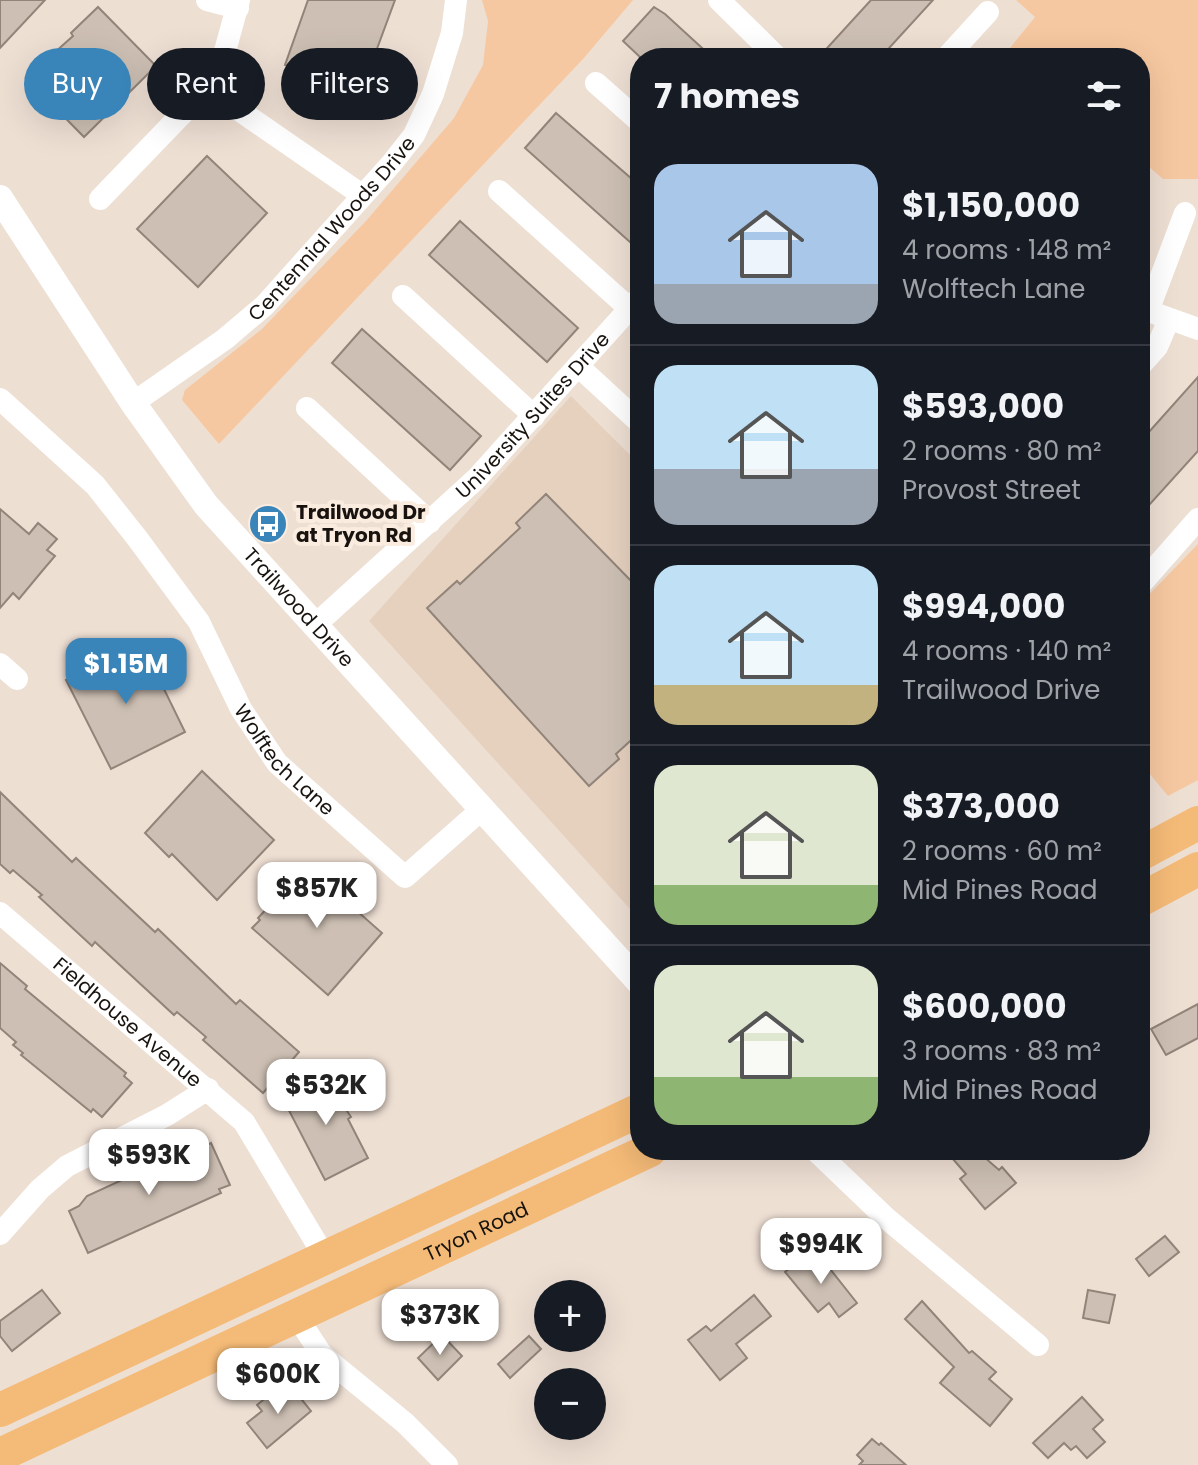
<!DOCTYPE html>
<html lang="en">
<head>
<meta charset="utf-8">
<style>
  body { margin:0; font-family:Poppins,sans-serif; background:#20242c; color:#f1f3f6; height:100vh; display:flex; flex-direction:column; font-size:30px; white-space:nowrap }
  * { box-sizing:border-box; margin:0 }
  p { font-size:26px; color:#9ea1a6 }
  .icon { flex:none; width:44px; height:44px; fill:none; stroke:currentColor; stroke-width:2; stroke-linecap:round; stroke-linejoin:round }
  .map { position:relative; flex:1; overflow:hidden }
  .drawer { position:absolute; left:630px; top:48px; width:520px; height:1112px; display:flex; flex-direction:column; background:#171b24; border-radius:32px; box-shadow:0 8px 32px #0002 }
  .drawer>* { flex:none }
  .guide { position:absolute; left:24px; top:48px; width:486px; height:72px; display:flex; gap:16px }
  .fabs { position:absolute; left:534px; top:1280px; display:grid; gap:16px }
  .fabs a { display:grid; place-items:center; width:72px; height:72px; border-radius:50%; background:#171b24; box-shadow:0 8px 32px #0002; font-size:40px }
  .price { position:absolute; translate:-50% -68px; padding:0 18px; border-radius:16px; background:#fff; color:#222; font-size:26px; line-height:52px; filter:drop-shadow(0 2px 4px #0008) }
  .price::after { content:''; position:absolute; left:50%; top:48px; width:24px; height:18px; margin-left:-12px; background:inherit; clip-path:polygon(0 0,100% 0,50% 100%) }
  .price.current { background:#3984b8; color:#fff }
  ul { padding:0; list-style:none }
  li { display:flex; align-items:center; gap:24px; height:200px; padding:0 24px }
  li+li { border-top:2px solid #363941 }
  li span { display:grid; place-items:center; flex:none; width:224px; height:160px; border-radius:24px; color:#555 }
  li>.icon { margin-inline-start:auto }
  span .icon { width:96px; height:96px; fill:#fffc; stroke-width:1 }
  li b { font-size:34px }
  h2 { display:flex; justify-content:space-between; align-items:center; height:96px; padding:0 24px; font-size:34px }
  .chip { padding:0 28px; border-radius:36px; background:#171b24; box-shadow:0 8px 32px #0002; font-size:28px; line-height:72px }
  .chip.current { background:#3984b8; color:#fff }
  .map>svg:first-child { display:block }
</style>
</head>
<body>
<div class="map">
<svg width="1198" height="1465" viewBox="0 0 1198 1465">
  <rect width="100%" height="100%" fill="#eedfd3"/>
  <!-- built -->
  <path fill="#e6d1bf" d="M571 396 640 465V920L369 621Z"/>
  <!-- green -->
  <g fill="#f6c8a1">
    <path d="M482 0H633L583 59 219 444 182 400 185 390 262 329 366 221 454 118 483 65 488 21Z"/>
    <path d="M1016 0H1198V179H1163L1140 159V58H1022L1010 48 1035 17Z"/>
    <path d="M1198 544V780L1168 796 1140 762V604Z"/>
  </g>
  <!-- building -->
  <g fill="#cdbfb3" stroke="#928479" stroke-width="2">
    <path d="M0 0H45L0 48Z"/>
    <path d="M308 0H395L361 92 285 65Z"/>
    <path d="M871 0H933L880 58H818Z"/>
    <path d="M98 7 156 66 84 137 26 78 73 36 71 33Z"/>
    <path d="M654 7 665 14 713 58H641L623 41Z"/>
    <path d="M556 113 640 186V251L525 148Z"/>
    <path d="M207 156 267 213 198 287 137 229Z"/>
    <path d="M460 221 578 328 547 362 429 255Z"/>
    <path d="M362 329 481 436 450 470 332 363Z"/>
    <path d="M1198 377V451L1140 515V442Z"/>
    <path d="M546 494 640 590V732L616 754 619 759 589 786 427 608 457 581 460 584 520 528 516 523Z"/>
    <path d="M0 509 29 534 38 523 57 539 47 550 55 556 43 570 19 599 13 593 0 608Z"/>
    <path d="M141 642 185 732 111 769 66 680Z"/>
    <path d="M202 771 274 840 217 900 172 854 169 857 145 833Z"/>
    <path d="M0 792 72 862 76 858 155 932 158 929 236 1004 240 1000 299 1052 263 1093 203 1040 206 1037 177 1012 174 1015 95 942 92 946 39 897 42 895 13 870 10 873 0 864Z"/>
    <path d="M306 866 382 933 328 995 252 928 260 920 258 918Z"/>
    <path d="M0 963 27 986 25 989 126 1073 124 1076 132 1083 102 1117 93 1109 91 1112 21 1055 23 1053 13 1045 16 1042 0 1028Z"/>
    <path d="M1198 1004V1038L1166 1055 1151 1029Z"/>
    <path d="M328 1076 333 1085 337 1083 349 1106 345 1108 351 1117 348 1119 368 1158 325 1180 283 1099Z"/>
    <path d="M211 1143 230 1185 219 1189 221 1193 88 1253 69 1211 79 1206 87 1196 200 1144 202 1148Z"/>
    <path d="M945 1150H976L999 1170 1002 1167 1016 1183 985 1209 960 1179 966 1174Z"/>
    <path d="M1165 1236 1179 1252 1149 1276 1136 1259Z"/>
    <path d="M819 1255 857 1303 839 1317 829 1303 818 1312 785 1272 804 1257 809 1263Z"/>
    <path d="M42 1290 60 1313 12 1351 0 1336V1321Z"/>
    <path d="M1088 1290 1115 1295 1109 1323 1083 1318Z"/>
    <path d="M754 1295 771 1316 736 1344 747 1358 720 1380 688 1340 706 1326 711 1331Z"/>
    <path d="M922 1301 969 1353 972 1351 996 1372 989 1379 1012 1399 990 1426 940 1383 954 1367 905 1319Z"/>
    <path d="M442 1335 462 1356 438 1380 418 1358Z"/>
    <path d="M529 1336 541 1349 510 1378 498 1364Z"/>
    <path d="M290 1385 311 1411 267 1448 247 1423 262 1411 257 1405 273 1392 277 1396Z"/>
    <path d="M1082 1397 1103 1420 1093 1429 1105 1442 1087 1458 1076 1446 1071 1450 1064 1443 1048 1458 1033 1443Z"/>
    <path d="M872 1439 879 1445 881 1443 906 1465H859L863 1461 857 1455Z"/>
  </g>
  <g fill="none" stroke-linecap="round" stroke-linejoin="round">
    <!-- minor -->
    <g stroke="#fff" stroke-width="22">
      <path d="M207 0 238 8"/>
      <path d="M719 0 778 58"/>
      <path d="M946 58 988 12"/>
      <path d="M596 83 640 122"/>
      <path d="M207 88 362 195"/>
      <path d="M499 191 630 309"/>
      <path d="M100 199 207 88 225 51 239 0"/>
      <path d="M403 296 534 416"/>
      <path d="M1140 308 1198 329"/>
      <path d="M1148 311 1185 213"/>
      <path d="M578 366 640 423"/>
      <path d="M1140 366 1157 347 1169 319"/>
      <path id="s1" d="M0 399 95 485 137 538 199 622 241 709 277 763 405 877 481 810"/>
      <path id="s2" d="M133 403 225 339 265 305 392 163 414 135 433 94 452 33 456 0"/>
      <path d="M307 408 430 522"/>
      <path d="M1140 585 1198 519"/>
      <path id="s3" d="M314 626 476 479 640 297"/>
      <path d="M0 664 17 679"/>
      <path id="s4" d="M0 913 244 1122 326 1259"/>
      <path d="M815 1150 886 1218 1038 1345"/>
      <path d="M0 1234 40 1189 67 1166 167 1115 208 1089"/>
      <path d="M297 1317 322 1355 405 1423 447 1465"/>
    </g>
    <!-- tertiary -->
    <path stroke="#fff" stroke-width="26" id="s5" d="M0 198 133 403 206 505 640 983"/>
    <!-- primary -->
    <g stroke="#f4ba77" stroke-width="34">
      <path d="M1140 854 1198 823"/>
      <path d="M1140 900 1198 869"/>
      <path d="M0 1410 640 1110"/>
      <path id="s6" d="M0 1455 650 1150"/>
    </g>
  </g>
  <!-- icons -->
  <defs>
    <g id="bus-disc" transform="scale(2)"><circle r="9.5" fill="#3984b8" stroke="#fbece0"/><path d="M-5-6H5V4H4V6H2V4H-2V6H-4V4H-5ZM-3.5-4V0h7V-4ZM-3.5 1.2v1.5H-2V1.2ZM2 1.2v1.5H3.5V1.2Z" fill="#fff"/></g>
  </defs>
  <g fill-rule="evenodd">
    <use href="#bus-disc" x="268" y="524"/>
  </g>
  <g text-anchor="middle" dominant-baseline="central" stroke-width="8" stroke-linejoin="round" paint-order="stroke">
    <!-- street labels -->
    <g font-size="20" fill="#18130f" stroke="#fbece0">
      <text stroke="none"><textPath href="#s2" startOffset="266">Centennial Woods Drive</textPath></text>
      <text stroke="none"><textPath href="#s3" startOffset="304">University Suites Drive</textPath></text>
      <text stroke="none"><textPath href="#s5" startOffset="508">Trailwood Drive</textPath></text>
      <text stroke="none"><textPath href="#s1" startOffset="464">Wolftech Lane</textPath></text>
      <text stroke="none"><textPath href="#s4" startOffset="168">Fieldhouse Avenue</textPath></text>
      <text stroke="none"><textPath href="#s6" startOffset="526">Tryon Road</textPath></text>
    </g>
    <!-- poi labels -->
    <g font-size="20" font-weight="bold" fill="#18130f" stroke="#fbece0" text-anchor="start">
      <text x="296" y="512">Trailwood Dr<tspan x="296" dy="23">at Tryon Rd</tspan></text>
    </g>
  </g>
</svg>
<div class="fabs">
<a>+</a>
<a>−</a>
</div>
<b class="price current" style="left:126px;top:706px">$1.15M</b>
<b class="price" style="left:317px;top:930px">$857K</b>
<b class="price" style="left:326px;top:1127px">$532K</b>
<b class="price" style="left:149px;top:1197px">$593K</b>
<b class="price" style="left:821px;top:1286px">$994K</b>
<b class="price" style="left:440px;top:1357px">$373K</b>
<b class="price" style="left:278px;top:1416px">$600K</b>
<div class="guide">
<a class="chip current">Buy</a>
<a class="chip">Rent</a>
<a class="chip">Filters</a>
</div>
<section class="drawer">
<h2>7 homes<svg class="icon" aria-label="filters" viewBox="0 0 24 24"><path d="M4 7h16M4 17h16"/><circle cx="9" cy="7" r="2"/><circle cx="15" cy="17" r="2"/></svg></h2>
<ul>
<li><span style="background:linear-gradient(#a9c7e8 75%,#9aa5b1 0)"><svg class="icon" aria-label="home" viewBox="0 0 24 24"><path d="M3 11l9-7 9 7M6 9v11h12V9"/></svg></span><div><b>$1,150,000</b><p>4 rooms · 148 m²</p><p>Wolftech Lane</p></div></li>
<li><span style="background:linear-gradient(#bfe0f5 65%,#9aa5b1 0)"><svg class="icon" aria-label="home" viewBox="0 0 24 24"><path d="M3 11l9-7 9 7M6 9v11h12V9"/></svg></span><div><b>$593,000</b><p>2 rooms · 80 m²</p><p>Provost Street</p></div></li>
<li><span style="background:linear-gradient(#bfe0f5 75%,#c2b280 0)"><svg class="icon" aria-label="home" viewBox="0 0 24 24"><path d="M3 11l9-7 9 7M6 9v11h12V9"/></svg></span><div><b>$994,000</b><p>4 rooms · 140 m²</p><p>Trailwood Drive</p></div></li>
<li><span style="background:linear-gradient(#dfe7d0 75%,#8fb573 0)"><svg class="icon" aria-label="home" viewBox="0 0 24 24"><path d="M3 11l9-7 9 7M6 9v11h12V9"/></svg></span><div><b>$373,000</b><p>2 rooms · 60 m²</p><p>Mid Pines Road</p></div></li>
<li><span style="background:linear-gradient(#dfe7d0 70%,#8fb573 0)"><svg class="icon" aria-label="home" viewBox="0 0 24 24"><path d="M3 11l9-7 9 7M6 9v11h12V9"/></svg></span><div><b>$600,000</b><p>3 rooms · 83 m²</p><p>Mid Pines Road</p></div></li>
</ul>
</section>
</div>
</body>
</html>
